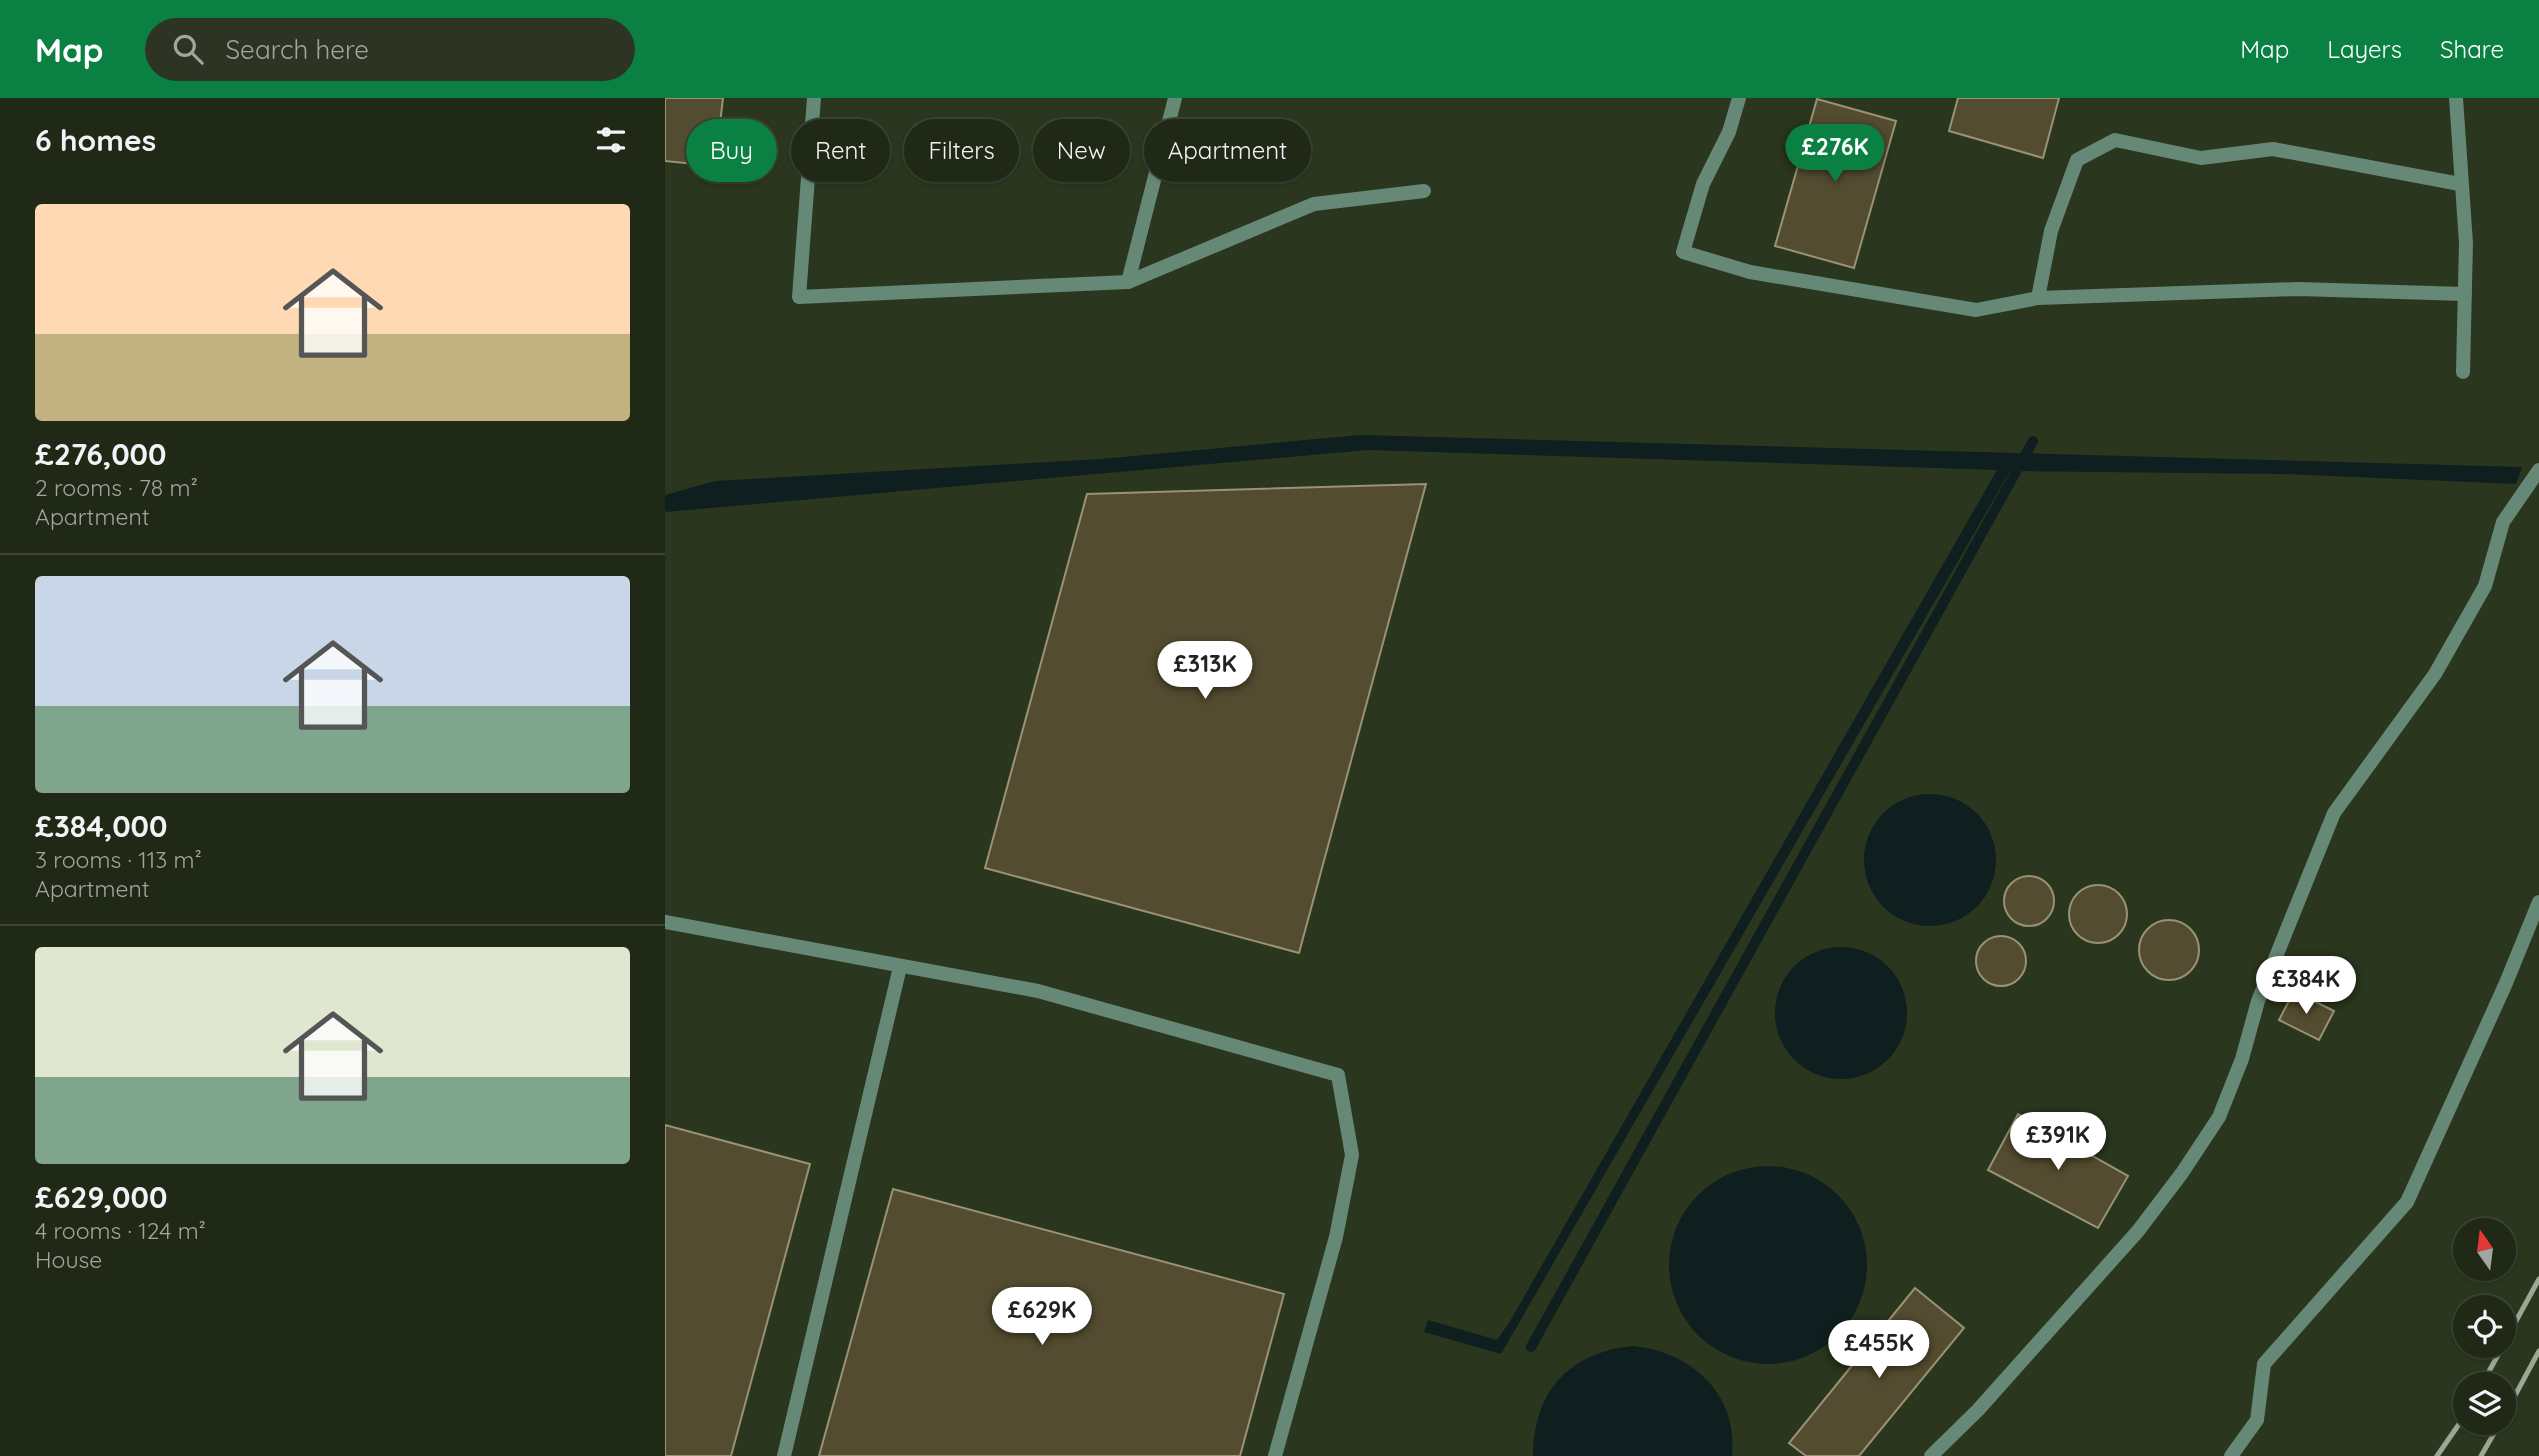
<!DOCTYPE html>
<html lang="en">
<head>
<meta charset="utf-8">
<style>
  body { margin:0; font-family:Quicksand,sans-serif; background:#2d3423; color:#f1f3f6; height:100vh; display:flex; flex-direction:column; font-size:26px; white-space:nowrap }
  * { box-sizing:border-box; margin:0 }
  p { font-size:23px; color:#a2a6a1 }
  .icon { flex:none; width:38px; height:38px; fill:none; stroke:currentColor; stroke-width:2; stroke-linecap:round; stroke-linejoin:round }
  .map { position:relative; flex:1; overflow:hidden }
  .sheet { display:flex; flex-direction:column; background:#202816; width:665px }
  .sheet>* { flex:none }
  .banner { position:absolute; left:21px; top:21px; width:665px; height:63px; display:flex; gap:14px }
  .needle { width:46px; rotate:346deg }
  .tools { position:absolute; left:1788px; top:1120px; display:grid; gap:14px }
  .tools a { display:grid; place-items:center; width:63px; height:63px; border-radius:50%; background:#202816; box-shadow:0 2px 5px #0004,0 0 0 2px #3d4435; font-size:35px }
  .price { position:absolute; translate:-50% -60px; padding:0 16px; border-radius:24px; background:#fff; color:#222; font-size:23px; line-height:46px; filter:drop-shadow(0 2px 4px #0008) }
  .price::after { content:''; position:absolute; left:50%; top:42px; width:21px; height:16px; margin-left:-10px; background:inherit; clip-path:polygon(0 0,100% 0,50% 100%) }
  .price.selected { background:#0b8043; color:#fff }
  ul { padding:0; list-style:none }
  li { display:grid; align-content:center; gap:14px; height:371px; padding:0 35px }
  li+li { border-top:2px solid #3d4435 }
  li span { display:grid; place-items:center; height:217px; border-radius:7px; color:#555 }
  li>.icon { margin-inline-start:auto }
  span .icon { width:126px; height:126px; fill:#fffc; stroke-width:1 }
  li b { font-size:30px }
  h2 { display:flex; justify-content:space-between; align-items:center; height:84px; padding:0 35px; font-size:30px }
  .chip { padding:0 24px; border-radius:32px; background:#202816; box-shadow:0 2px 5px #0004,0 0 0 2px #3d4435; font-size:24px; line-height:63px }
  .chip.selected { background:#0b8043; color:#fff }
  header { display:flex; align-items:center; gap:42px; box-sizing:border-box; height:98px; padding:0 35px; background:#0b8043; color:#fff }
  header strong { font-size:33px }
  nav { display:flex; gap:38px; margin-inline-start:auto; font-size:24px }
  .search { width:490px; height:63px; background:#2d3423; display:flex; align-items:center; gap:18px; box-sizing:border-box; padding:0 24px; border-radius:38px; color:#a2a6a1; font-size:26px }
  main { display:flex; flex:1; min-height:0 }
  .map>svg:first-child { display:block }
</style>
</head>
<body>
<header>
<strong>Map</strong>
<div class="search"><svg class="icon" aria-label="search" viewBox="0 0 24 24"><circle cx="10" cy="10" r="6"/><path d="M15 15l6 6"/></svg>Search here</div>
<nav><a>Map</a><a>Layers</a><a>Share</a></nav>
</header>
<main>
<section class="sheet">
<h2>6 homes<svg class="icon" aria-label="filters" viewBox="0 0 24 24"><path d="M4 7h16M4 17h16"/><circle cx="9" cy="7" r="2"/><circle cx="15" cy="17" r="2"/></svg></h2>
<ul>
<li><span style="background:linear-gradient(#ffd9b3 60%,#c2b280 0)"><svg class="icon" aria-label="home" viewBox="0 0 24 24"><path d="M3 11l9-7 9 7M6 9v11h12V9"/></svg></span><div><b>£276,000</b><p>2 rooms · 78 m²</p><p>Apartment</p></div></li>
<li><span style="background:linear-gradient(#c9d6e8 60%,#7fa58c 0)"><svg class="icon" aria-label="home" viewBox="0 0 24 24"><path d="M3 11l9-7 9 7M6 9v11h12V9"/></svg></span><div><b>£384,000</b><p>3 rooms · 113 m²</p><p>Apartment</p></div></li>
<li><span style="background:linear-gradient(#dfe7d0 60%,#7fa58c 0)"><svg class="icon" aria-label="home" viewBox="0 0 24 24"><path d="M3 11l9-7 9 7M6 9v11h12V9"/></svg></span><div><b>£629,000</b><p>4 rooms · 124 m²</p><p>House</p></div></li>
</ul>
</section>
<div class="map">
<svg width="1874" height="1358" viewBox="0 0 1874 1358">
  <rect width="100%" height="100%" fill="#2a361d"/>
  <!-- water -->
  <g fill="#0f1f1f">
    <path d="M695 337 1857 369 1851 386 1619 376 1345 373 836 1256 759 1234 763 1222 832 1242 844 1225 1332 372 703 352 0 414V397L50 383 436 361Z"/>
    <circle cx="1265" cy="762" r="66"/>
    <circle cx="1176" cy="915" r="66"/>
    <circle cx="1103" cy="1167" r="99"/>
    <path d="M968 1248C1026 1254 1073 1295 1067 1358H868C868 1294 904 1254 968 1248Z"/>
  </g>
  <g fill="none" stroke-linecap="round" stroke-linejoin="round">
    <!-- stream -->
    <path stroke="#0f1f1f" stroke-width="10" d="M866 1249 1368 343"/>
  </g>
  <!-- building -->
  <g fill="#534c30" stroke="#9a9274" stroke-width="2">
    <path d="M0 0H58L50 68 0 63Z"/>
    <path d="M1293 0H1394L1378 60 1284 33Z"/>
    <path d="M1152 1 1231 23 1189 170 1110 148Z"/>
    <path d="M761 386 634 855 320 770 422 396Z"/>
    <circle cx="1364" cy="803" r="25"/>
    <circle cx="1433" cy="816" r="29"/>
    <circle cx="1504" cy="852" r="30"/>
    <circle cx="1336" cy="863" r="25"/>
    <path d="M1629 893 1669 913 1654 942 1614 922Z"/>
    <path d="M1353 1016 1463 1078 1433 1130 1323 1072Z"/>
    <path d="M0 1027 145 1066 66 1358H0Z"/>
    <path d="M228 1091 619 1196 575 1358H154Z"/>
    <path d="M1250 1190 1299 1230 1194 1358H1141L1124 1345Z"/>
  </g>
  <g fill="none" stroke-linecap="round" stroke-linejoin="round">
    <!-- lane -->
    <g stroke="#658976" stroke-width="14">
      <path d="M149 0 134 199 463 184 510 0"/>
      <path d="M1074 0 1064 34 1038 86 1018 154 1085 174 1311 212 1373 200 1386 133 1412 62 1450 42 1536 60 1608 51 1795 86"/>
      <path d="M1791 0 1801 145 1798 274"/>
      <path d="M463 184 649 106 759 93"/>
      <path d="M1373 200 1633 191 1800 196"/>
      <path d="M0 824 373 893 673 977 687 1057 671 1139 610 1358"/>
      <path d="M119 1358 235 869"/>
      <path d="M1266 1358 1313 1312 1473 1133 1517 1075 1554 1019 1577 961 1593 903 1669 715 1770 576 1820 488 1838 424 1874 372"/>
      <path d="M1566 1358 1592 1322 1599 1266 1742 1104 1841 885 1874 804"/>
    </g>
    <!-- rail -->
    <g stroke="#9da694" stroke-width="5">
      <path d="M1839 1245 1874 1181"/>
      <path d="M1817 1286 1838 1248"/>
      <path d="M1839 1318 1874 1253"/>
      <path d="M1772 1358 1801 1316"/>
      <path d="M1816 1358 1835 1325"/>
    </g>
  </g>
</svg>
<div class="tools">
<a><svg class="needle" viewBox="-14 -14 28 28"><path d="M0-13l5 13h-10z" fill="#e53935"/><path d="M0 13l5-13h-10z" fill="#a2a6a1"/></svg></a>
<a><svg class="icon" aria-label="locate" viewBox="0 0 24 24"><circle cx="12" cy="12" r="6"/><path d="M12 2v4M12 18v4M2 12h4M18 12h4"/></svg></a>
<a><svg class="icon" aria-label="layers" viewBox="0 0 24 24"><path d="M12 4l9 5-9 5-9-5zM3 14l9 5 9-5"/></svg></a>
</div>
<b class="price selected" style="left:1170px;top:86px">£276K</b>
<b class="price" style="left:540px;top:603px">£313K</b>
<b class="price" style="left:1641px;top:918px">£384K</b>
<b class="price" style="left:1393px;top:1074px">£391K</b>
<b class="price" style="left:377px;top:1249px">£629K</b>
<b class="price" style="left:1214px;top:1282px">£455K</b>
<div class="banner">
<a class="chip selected">Buy</a>
<a class="chip">Rent</a>
<a class="chip">Filters</a>
<a class="chip">New</a>
<a class="chip">Apartment</a>
</div>
</div>
</main>
</body>
</html>
